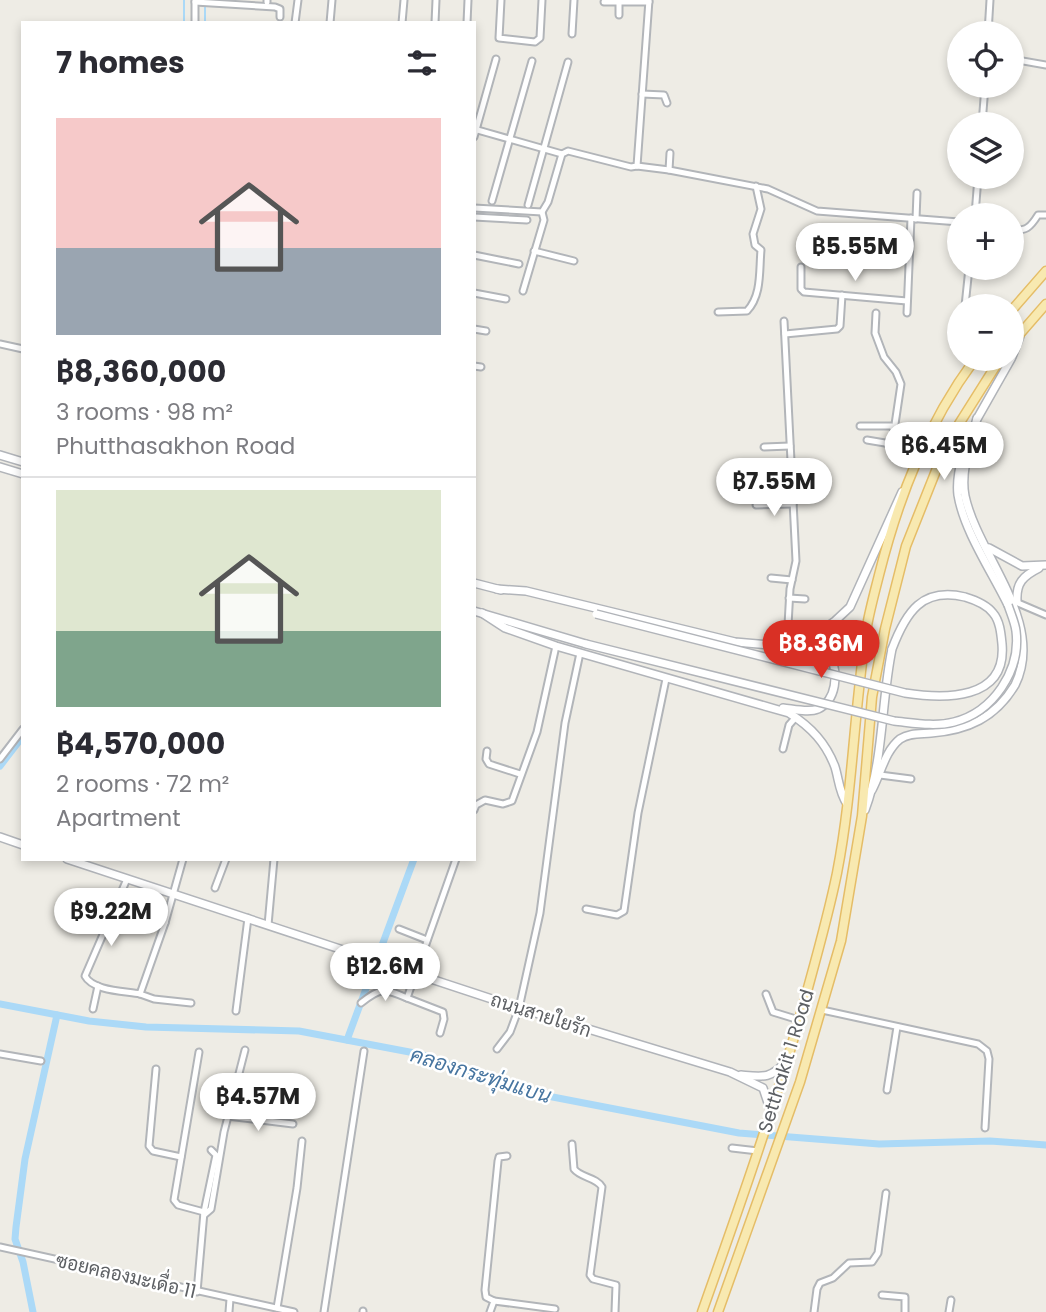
<!DOCTYPE html>
<html lang="en">
<head>
<meta charset="utf-8">
<style>
  body { margin:0; font-family:Poppins,Sarabun,sans-serif; background:#f7f7f7; color:#2b2b33; height:100vh; display:flex; flex-direction:column; font-size:26px; white-space:nowrap }
  * { box-sizing:border-box; margin:0 }
  p { font-size:23px; color:#7c7c81 }
  .icon { flex:none; width:38px; height:38px; fill:none; stroke:currentColor; stroke-width:2; stroke-linecap:round; stroke-linejoin:round }
  .map { position:relative; flex:1; overflow:hidden }
  .drawer { position:absolute; left:21px; top:21px; width:455px; height:840px; display:flex; flex-direction:column; background:#fff; border-radius:0px; box-shadow:0 4px 10px #0003 }
  .drawer>* { flex:none }
  .fabs { position:absolute; left:947px; top:21px; display:grid; gap:14px }
  .fabs a { display:grid; place-items:center; width:77px; height:77px; border-radius:50%; background:#fff; box-shadow:0 4px 10px #0003; font-size:35px }
  .price { position:absolute; translate:-50% -60px; padding:0 16px; border-radius:24px; background:#fff; color:#222; font-size:23px; line-height:46px; filter:drop-shadow(0 2px 4px #0008) }
  .price::after { content:''; position:absolute; left:50%; top:42px; width:21px; height:16px; margin-left:-10px; background:inherit; clip-path:polygon(0 0,100% 0,50% 100%) }
  .price.selected { background:#d93025; color:#fff }
  ul { padding:0; list-style:none }
  li { display:grid; align-content:center; gap:14px; height:371px; padding:0 35px }
  li+li { border-top:2px solid #e1e1e2 }
  li span { display:grid; place-items:center; height:217px; border-radius:0px; color:#555 }
  li>.icon { margin-inline-start:auto }
  span .icon { width:126px; height:126px; fill:#fffc; stroke-width:1 }
  li b { font-size:30px }
  h2 { display:flex; justify-content:space-between; align-items:center; height:84px; padding:0 35px; font-size:30px }
  .map>svg:first-child { display:block }
</style>
</head>
<body>
<div class="map">
<svg width="1046" height="1312" viewBox="0 0 1046 1312">
  <rect width="100%" height="100%" fill="#eeece5"/>
  <g fill="none" stroke-linecap="round" stroke-linejoin="round">
    <!-- stream -->
    <g stroke="#abd9f7" stroke-width="2">
      <path d="M184 23V0"/>
      <path d="M205 23V6"/>
    </g>
    <!-- canal -->
    <g stroke="#abd9f7" stroke-width="7">
      <path d="M0 766 23 736"/>
      <path d="M0 1004 89 1021 146 1027 299 1031 420 1054 532 1093 739 1133 879 1144 990 1141 1046 1145"/>
      <path d="M347 1040 414 859"/>
      <path d="M33 1312 23 1262 15 1239 16 1227 25 1159 57 1015"/>
    </g>
    <!-- street casing -->
    <g stroke="#b2b5b9" stroke-width="9">
      <g id="street">
        <path d="M501 0 499 38 535 42 540 38 542 0"/>
        <path d="M619 0V2H649"/>
        <path d="M195 1V23"/>
        <path d="M195 2 275 7 280 9V17"/>
        <path d="M267 2V0"/>
        <path d="M604 2H619V15"/>
        <path d="M295 23 298 0"/>
        <path d="M330 23 332 0"/>
        <path d="M402 23 404 0"/>
        <path d="M435 23 436 0"/>
        <path d="M467 23 468 0"/>
        <path d="M988 33 990 0"/>
        <path d="M572 34 574 0"/>
        <path d="M1012 59 1046 65"/>
        <path d="M642 94 664 95 667 103"/>
        <path d="M982 124 985 86"/>
        <path d="M474 129 562 154"/>
        <path d="M474 137 496 59"/>
        <path d="M637 166 649 0"/>
        <path d="M669 170 670 153"/>
        <path d="M492 201 532 61"/>
        <path d="M528 205 568 62"/>
        <path d="M474 208 542 212 548 202 562 154 568 151 631 167 637 166 669 170 768 189 817 211 959 222"/>
        <path d="M975 215 978 177"/>
        <path d="M474 217 527 220"/>
        <path d="M916 219 917 193"/>
        <path d="M1012 230C1026 231 1030 228 1038 215H1046"/>
        <path d="M534 251 574 261"/>
        <path d="M474 255 519 264"/>
        <path d="M801 267V289L804 292 907 301"/>
        <path d="M523 291 544 220 542 212"/>
        <path d="M474 293 506 299"/>
        <path d="M965 306 969 268"/>
        <path d="M718 312 747 311C762 295 759 271 761 250L755 245 753 234 761 209 756 186"/>
        <path d="M876 313 875 333 884 357 896 372 901 384 894 431"/>
        <path d="M907 313 911 218"/>
        <path d="M784 321 796 561 790 589 787 643"/>
        <path d="M474 329 486 331"/>
        <path d="M785 334 837 329 840 326 842 295"/>
        <path d="M0 344 23 349"/>
        <path d="M474 366 481 367"/>
        <path d="M860 426H892L894 431 892 446"/>
        <path d="M867 440 885 443 917 458"/>
        <path d="M764 447 790 446"/>
        <path d="M766 479H792"/>
        <path d="M793 496H805"/>
        <path d="M756 505 793 504"/>
        <path d="M771 578 792 580"/>
        <path d="M789 598 805 599"/>
        <path d="M1018 603 1046 615"/>
        <path d="M783 749 789 725 796 717"/>
        <path d="M487 751 486 759 489 764 520 774"/>
        <path d="M0 759 23 729"/>
        <path d="M880 775 911 779"/>
        <path d="M474 810 476 805 485 800 503 804 512 801 537 732 556 646"/>
        <path d="M183 859 165 923 140 994 154 999 191 1003"/>
        <path d="M127 879 85 976C93 991 124 991 140 994"/>
        <path d="M215 888 226 859"/>
        <path d="M586 909 617 915 624 911 638 813 666 679"/>
        <path d="M142 911 165 923"/>
        <path d="M268 925 274 859"/>
        <path d="M399 929 427 940"/>
        <path d="M766 994 773 1012 799 1020"/>
        <path d="M361 1003C381 987 384 988 407 998"/>
        <path d="M93 1009 98 986"/>
        <path d="M822 1010 978 1044 987 1051 989 1059 985 1128"/>
        <path d="M236 1011 248 918"/>
        <path d="M440 1033 444 1019 443 1012 407 998 456 859"/>
        <path d="M497 1049 510 1032 519 1008 540 913 565 723 580 653"/>
        <path d="M0 1054 41 1061"/>
        <path d="M156 1069 149 1146 153 1151 181 1157"/>
        <path d="M887 1090 897 1027"/>
        <path d="M227 1116 293 1124"/>
        <path d="M572 1144 574 1169C581 1178 596 1177 602 1187L590 1275 593 1279 616 1285 615 1312"/>
        <path d="M732 1148 758 1151"/>
        <path d="M204 1212 216 1155 211 1150"/>
        <path d="M204 1215 211 1209 224 1132 245 1050"/>
        <path d="M0 1247 294 1312"/>
        <path d="M197 1292 204 1212 178 1205 174 1200 199 1052"/>
        <path d="M882 1295 905 1297V1312"/>
        <path d="M494 1301 555 1309"/>
        <path d="M277 1308 297 1188 302 1141"/>
        <path d="M229 1312 230 1299"/>
        <path d="M324 1312 364 1051"/>
        <path d="M363 1312V1311"/>
        <path d="M490 1312 494 1301 486 1297 485 1290 498 1161 499 1157 507 1156"/>
        <path d="M814 1312 817 1289 820 1283 833 1278 849 1263 872 1262 878 1253 886 1193"/>
        <path d="M949 1312 951 1300"/>
      </g>
    </g>
    <!-- secondary casing -->
    <g stroke="#b1b4b9" stroke-width="10">
      <g id="secondary">
        <path d="M1012 357 1020 336"/>
        <path d="M977 419 1011 359"/>
        <path d="M965 446C961 462 956 478 958 495 964 531 992 572 1008 605"/>
        <path d="M0 455 23 462"/>
        <path d="M0 467 23 474"/>
        <path d="M989 548 1022 566 1046 565"/>
        <path d="M474 583 501 590"/>
        <path d="M497 589 526 591 735 642 770 645 795 642 817 634 835 621 850 607 902 492"/>
        <path d="M1017 601C1016 583 1023 576 1039 568"/>
        <path d="M474 611 586 644"/>
        <path d="M482 613 505 628 556 646 789 713C811 727 826 743 835 767 839 780 839 792 847 804"/>
        <path d="M783 708C793 709 809 713 818 709 837 700 838 674 831 657 818 648 808 646 792 645"/>
        <path d="M872 790C881 773 885 751 900 739 909 733 920 734 931 733 968 730 995 718 1015 685 1046 622 978 556 965 496 960 471 971 442 977 418"/>
        <path d="M865 810C884 759 881 702 892 649"/>
        <path d="M0 837 23 845"/>
        <path d="M67 859 519 1008 730 1072 763 1088 771 1112"/>
        <path d="M741 1075C763 1077 770 1079 786 1062"/>
      </g>
    </g>
    <!-- primary casing -->
    <g stroke="#e5bd67" stroke-width="11">
      <g id="primary">
        <path d="M1012 310 1046 271"/>
        <path d="M1012 343 1046 304"/>
        <path d="M702 1312C738 1211 774 1109 803 1006 815 962 828 917 837 873 853 791 854 708 867 626 870 609 875 591 879 575 899 496 927 424 975 359"/>
        <path d="M718 1312 800 1082 841 941 862 816 872 697 885 629 906 546 947 443 1000 359"/>
      </g>
    </g>
    <!-- street -->
    <use href="#street" stroke="#fff" stroke-width="5"/>
    <!-- secondary -->
    <use href="#secondary" stroke="#fff" stroke-width="7"/>
    <!-- primary -->
    <use href="#primary" stroke="#f8e9b0" stroke-width="8"/>
    <!-- secondary-bridge casing -->
    <g stroke="#b1b4b9" stroke-width="10" stroke-linecap="butt">
      <g id="secondary-bridge">
        <path d="M596 614 905 693C944 699 1007 701 1002 644 1001 634 1000 621 993 613 987 605 975 600 965 597 922 587 906 612 892 649"/>
        <path d="M586 644 894 721C914 723 935 727 954 722 993 712 1021 671 1016 631 1015 623 1011 614 1008 605"/>
      </g>
    </g>
    <!-- secondary-bridge -->
    <use href="#secondary-bridge" stroke="#fff" stroke-width="7"/>
  </g>
  <g text-anchor="middle" dominant-baseline="central" stroke-width="5" stroke-linejoin="round" paint-order="stroke">
    <!-- street labels -->
    <g font-size="19" fill="#5d6064" stroke="#fff">
      <text transform="translate(541 1015) rotate(18)">ถนนสายใยรัก</text>
      <text transform="translate(786 1061) rotate(-73)">Setthakit 1 Road</text>
      <text transform="translate(126 1276) rotate(13)">ซอยคลองมะเดื่อ 11</text>
    </g>
    <!-- water labels -->
    <g font-size="21" font-style="italic" fill="#4775a0" stroke="#fff">
      <text transform="translate(481 1075) rotate(17)">คลองกระทุ่มแบน</text>
    </g>
  </g>
</svg>
<div class="fabs">
<a><svg class="icon" aria-label="locate" viewBox="0 0 24 24"><circle cx="12" cy="12" r="6"/><path d="M12 2v4M12 18v4M2 12h4M18 12h4"/></svg></a>
<a><svg class="icon" aria-label="layers" viewBox="0 0 24 24"><path d="M12 4l9 5-9 5-9-5zM3 14l9 5 9-5"/></svg></a>
<a>+</a>
<a>−</a>
</div>
<b class="price" style="left:855px;top:283px">฿5.55M</b>
<b class="price" style="left:944px;top:482px">฿6.45M</b>
<b class="price" style="left:774px;top:518px">฿7.55M</b>
<b class="price selected" style="left:821px;top:680px">฿8.36M</b>
<b class="price" style="left:111px;top:948px">฿9.22M</b>
<b class="price" style="left:385px;top:1003px">฿12.6M</b>
<b class="price" style="left:258px;top:1133px">฿4.57M</b>
<section class="drawer">
<h2>7 homes<svg class="icon" aria-label="filters" viewBox="0 0 24 24"><path d="M4 7h16M4 17h16"/><circle cx="9" cy="7" r="2"/><circle cx="15" cy="17" r="2"/></svg></h2>
<ul>
<li><span style="background:linear-gradient(#f6c9c9 60%,#9aa5b1 0)"><svg class="icon" aria-label="home" viewBox="0 0 24 24"><path d="M3 11l9-7 9 7M6 9v11h12V9"/></svg></span><div><b>฿8,360,000</b><p>3 rooms · 98 m²</p><p>Phutthasakhon Road</p></div></li>
<li><span style="background:linear-gradient(#dfe7d0 65%,#7fa58c 0)"><svg class="icon" aria-label="home" viewBox="0 0 24 24"><path d="M3 11l9-7 9 7M6 9v11h12V9"/></svg></span><div><b>฿4,570,000</b><p>2 rooms · 72 m²</p><p>Apartment</p></div></li>
</ul>
</section>
</div>
</body>
</html>
